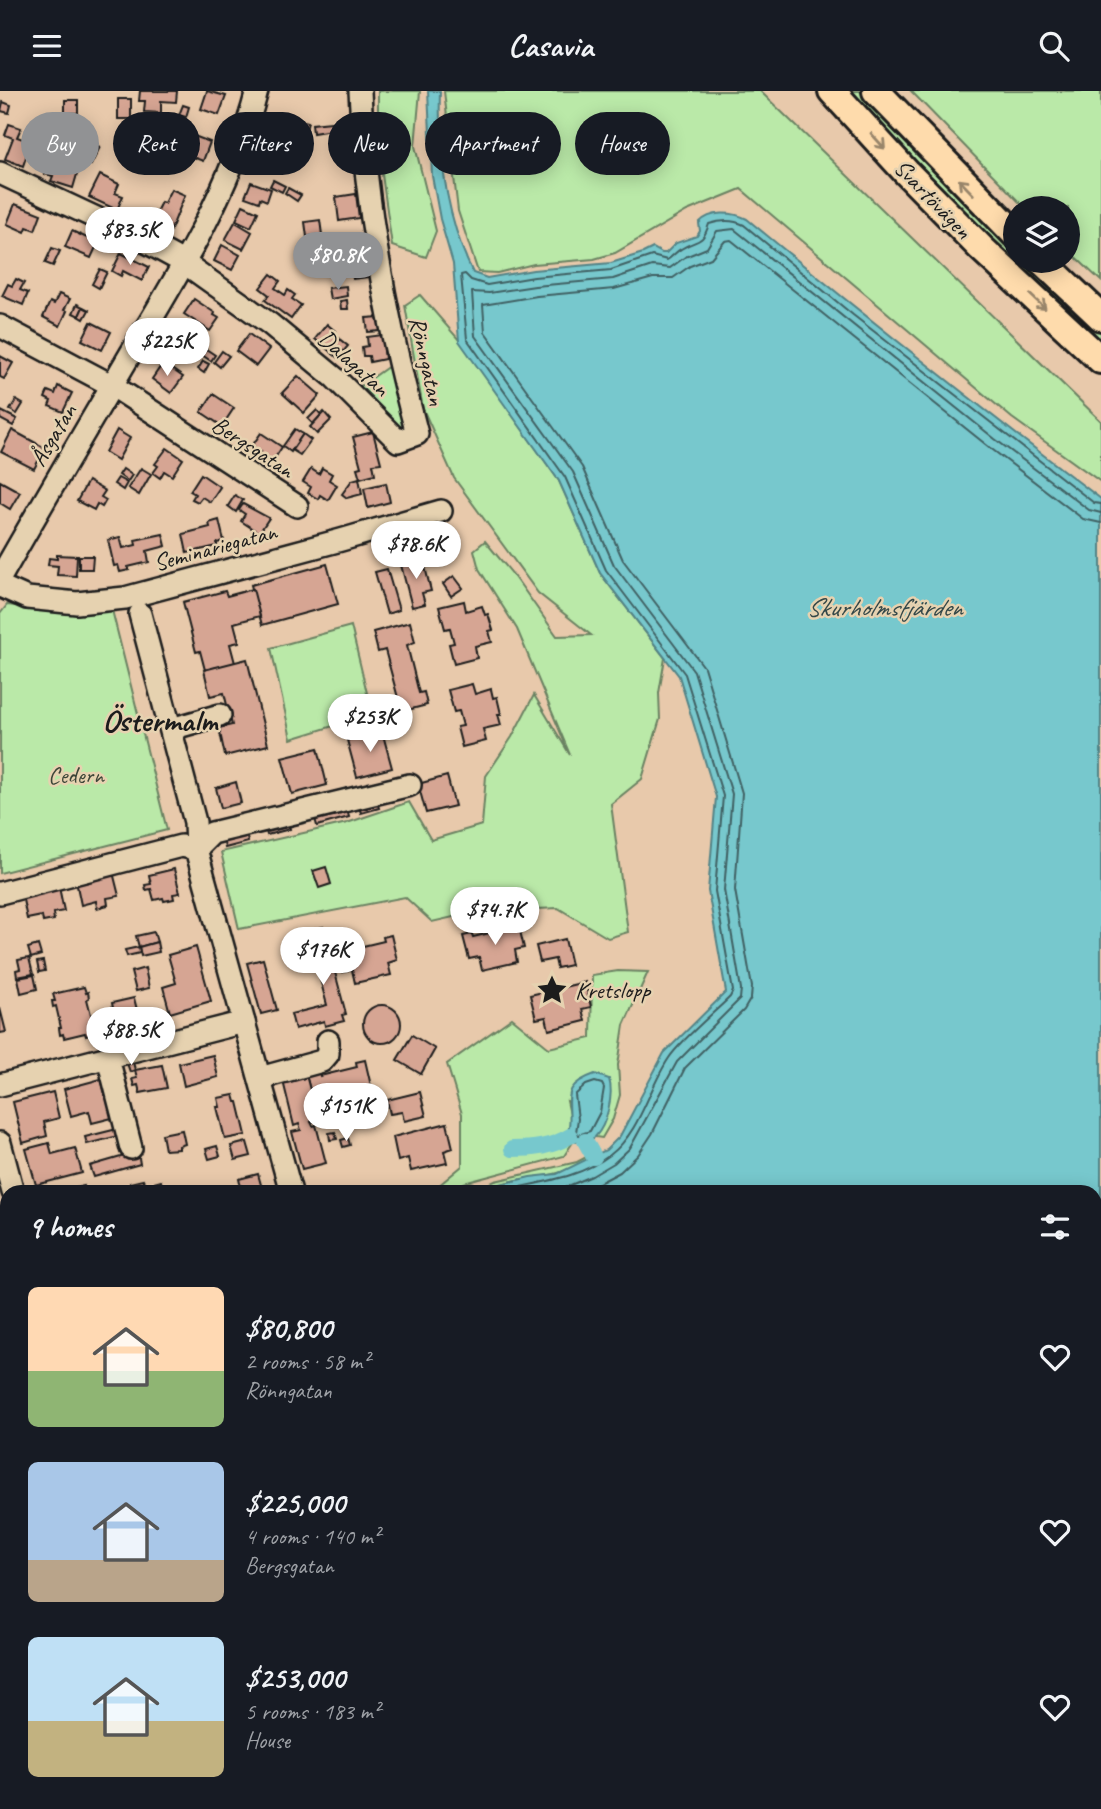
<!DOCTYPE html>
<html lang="en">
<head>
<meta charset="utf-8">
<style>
  body { margin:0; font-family:Caveat,sans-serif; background:#20242c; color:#f1f3f6; height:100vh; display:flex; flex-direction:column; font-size:26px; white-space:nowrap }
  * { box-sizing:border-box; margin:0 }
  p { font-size:23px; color:#9ea1a6 }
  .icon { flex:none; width:38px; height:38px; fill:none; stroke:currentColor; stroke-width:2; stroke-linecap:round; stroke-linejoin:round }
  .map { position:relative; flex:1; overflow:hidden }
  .details { position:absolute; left:0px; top:1094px; width:1102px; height:625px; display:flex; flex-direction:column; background:#171b24; border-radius:21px 21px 0 0; box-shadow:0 4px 18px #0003 }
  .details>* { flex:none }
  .banner { position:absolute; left:21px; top:21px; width:700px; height:63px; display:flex; gap:14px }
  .fabs { position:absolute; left:1003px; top:105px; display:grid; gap:14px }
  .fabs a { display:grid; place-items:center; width:77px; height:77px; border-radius:50%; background:#171b24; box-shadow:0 4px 18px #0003; font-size:35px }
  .price { position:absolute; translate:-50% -60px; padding:0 16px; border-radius:24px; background:#fff; color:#222; font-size:23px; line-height:46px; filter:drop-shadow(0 2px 4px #0008) }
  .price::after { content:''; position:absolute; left:50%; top:42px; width:21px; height:16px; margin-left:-10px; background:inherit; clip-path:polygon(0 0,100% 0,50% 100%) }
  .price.active { background:#919294; color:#fff }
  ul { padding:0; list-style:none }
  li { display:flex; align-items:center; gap:21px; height:175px; padding:0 28px }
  li span { display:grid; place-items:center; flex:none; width:196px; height:140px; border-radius:10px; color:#555 }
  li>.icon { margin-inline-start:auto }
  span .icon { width:84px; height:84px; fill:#fffc; stroke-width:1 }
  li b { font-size:30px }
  h2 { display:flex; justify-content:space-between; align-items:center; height:84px; padding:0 28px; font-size:30px }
  .pill { padding:0 24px; border-radius:32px; background:#171b24; box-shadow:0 4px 18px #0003; font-size:24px; line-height:63px }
  .pill.active { background:#919294; color:#fff }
  header { display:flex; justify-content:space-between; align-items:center; height:91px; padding:0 28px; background:#171b24; font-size:32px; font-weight:800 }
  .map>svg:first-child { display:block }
</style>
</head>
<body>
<header><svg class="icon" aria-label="menu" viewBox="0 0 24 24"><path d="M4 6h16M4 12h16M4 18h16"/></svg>Casavia<svg class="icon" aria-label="search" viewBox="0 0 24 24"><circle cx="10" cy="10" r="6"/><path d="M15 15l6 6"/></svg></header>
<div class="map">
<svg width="1101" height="1718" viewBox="0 0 1101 1718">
  <rect width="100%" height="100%" fill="#e8c9ab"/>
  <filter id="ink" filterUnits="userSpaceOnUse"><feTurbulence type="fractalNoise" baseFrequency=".0143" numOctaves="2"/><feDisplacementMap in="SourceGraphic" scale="14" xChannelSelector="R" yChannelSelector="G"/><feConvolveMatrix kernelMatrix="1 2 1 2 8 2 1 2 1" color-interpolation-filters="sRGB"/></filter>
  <g filter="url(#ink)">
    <!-- green -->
    <g fill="#bae9a8" stroke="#6b8262" stroke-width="2">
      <path d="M378 0H420L415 55 436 140 426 166 392 155 378 55Z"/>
      <path d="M444 0H760L1101 330V391L1012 327 741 98 687 120 615 162 594 168 534 173 497 182 478 181 458 120Z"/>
      <path d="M850 0H860L949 95 1015 161V170H1024L1101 241V252L995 154Z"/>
      <path d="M911 0H1101V190L1068 159V117H1025Z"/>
      <path d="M420 204 460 250 559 390 600 482 665 567 659 602 660 628 642 688 611 713 628 841 608 847 558 817 475 821 432 831 405 806 239 838 221 761 347 732 409 711 431 749 482 734 486 685 512 646 534 604 570 664 517 538 479 478 474 459 485 450 515 486 557 545 591 544 538 502 454 387 423 318 405 214Z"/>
      <path d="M399 268 415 343 405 347 351 302Z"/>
      <path d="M7 514 62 520 112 519 167 739 0 782V523Z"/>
      <path d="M351 535 372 623 291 648 271 557Z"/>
      <path d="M618 880 648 881 624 934 618 974 620 1004 613 1028 602 1047 595 1046 607 1023 567 1010 571 1028 568 1042 573 1051 564 1065 464 1092 453 1101H431L462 1075V1023L447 973 512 927 549 957 591 947 592 884Z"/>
      <path d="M592 1063 594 1066C583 1072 570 1079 558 1082 543 1087 525 1087 509 1091 496 1094 485 1101 472 1101L495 1090 577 1071Z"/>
      <path d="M170 1712H343L340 1718H172Z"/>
    </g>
    <!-- water -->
    <g fill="#77c8cd" stroke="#538386" stroke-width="2">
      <path d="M428 0H440C438 61 446 127 473 182L487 187 533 179 611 172 643 162 653 157 662 162H666L676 152 697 145 700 140 699 132C710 119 734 121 747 128 863 224 981 317 1101 408V1718H340L343 1712H1096V1101H482L492 1095 530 1086 557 1083 606 1059 620 1045 664 962 726 901 708 800 716 706 679 585 600 482 559 390 459 250 453 173 440 128 432 85Z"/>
      <path d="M595 983 609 988C614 1003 607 1034 595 1046 589 1051 580 1051 573 1051L568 1042C575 1012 555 997 595 983Z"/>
    </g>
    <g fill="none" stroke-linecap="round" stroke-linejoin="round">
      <!-- shore -->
      <g stroke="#406163" stroke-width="2">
        <path d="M595 991 602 993 604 997 600 1021 590 1040 578 1044 576 1041 578 1028 575 1004 586 994Z"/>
        <path d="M498 1101C537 1091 577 1089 610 1064 641 1040 648 998 669 967 681 949 714 922 730 906L733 900 715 800 723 705 685 583 606 479 565 386 467 248 461 184 465 183 471 189 487 194 534 186 611 179 652 165 667 169C672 166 675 161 681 158 698 147 702 155 709 133 721 129 732 128 744 134L853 224 1094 412 1101 413"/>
        <path d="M538 1101 561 1098 592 1085 614 1072 630 1057 677 971 740 908 741 898 724 799 732 703 694 580 614 474 573 381 475 245 472 201 489 202 535 195 613 188 652 175 670 177 685 166 707 157 717 140 734 138 995 348 1089 419 1101 422"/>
        <path d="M582 1101 620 1081 638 1064 652 1043 685 977 744 919 751 907 752 896 735 799 742 702 704 576 623 469 582 376 485 241 483 214 537 205 614 198 653 187H673L690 175 711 167 725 150 731 149 989 356 1083 428 1101 432"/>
      </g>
      <!-- canal -->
      <g stroke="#77c8cd" stroke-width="16">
        <path d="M585 1050 594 1066"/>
        <path d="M512 1058C533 1058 552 1056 570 1045"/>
      </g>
    </g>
    <!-- building -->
    <g fill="#d6a593" stroke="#1c1c1c" stroke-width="2">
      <path d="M140 0H177L176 11 161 10V22L144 21 145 10H139Z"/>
      <path d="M207 0 226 5 219 24 201 18Z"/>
      <rect x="118" y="8" width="13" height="20"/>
      <rect x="65" y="9" width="13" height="13"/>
      <path d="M3 11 11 14 9 22 1 20Z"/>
      <path d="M183 14 189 16 186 26 179 24Z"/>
      <path d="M284 25 308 31 306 39 281 33Z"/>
      <path d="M331 31 332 39 313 42 312 33Z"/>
      <path d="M9 33 21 37 17 46 31 51 23 75 5 68 13 47 5 44Z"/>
      <path d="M71 34 79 36 78 42 69 41Z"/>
      <path d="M271 35 286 41 279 60 264 55Z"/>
      <path d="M154 37 162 38 160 54 152 53Z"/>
      <path d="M194 45 210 51 203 70 187 64Z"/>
      <path d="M333 47H351L352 66 334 67Z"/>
      <path d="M89 51 100 56 91 74 81 69Z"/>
      <path d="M163 54 178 60 174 70 164 65 159 77 154 74Z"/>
      <path d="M143 59 153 64 146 79 136 75Z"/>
      <path d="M51 65 58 67 56 73 78 80 73 97 51 90 53 85 45 83Z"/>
      <path d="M100 84 119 93 115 102 123 105 117 119 89 106Z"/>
      <path d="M273 89 285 95 282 101 270 95Z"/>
      <path d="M251 91 271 98 267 110 260 107 259 111 245 106Z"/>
      <path d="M288 97 301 104 297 110 285 102Z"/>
      <path d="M171 98 185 104 168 146 148 137 161 111 164 112Z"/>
      <path d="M356 103 359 127 339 130 336 106Z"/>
      <path d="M15 113 41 123 35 139 27 136 25 141 7 133Z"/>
      <path d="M243 114 258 121 251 136 236 129Z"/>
      <path d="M320 129 322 144 307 146 305 131Z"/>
      <path d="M235 131 252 141 243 158 225 149Z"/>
      <path d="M72 140 98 152 91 167 65 156Z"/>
      <path d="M222 154 240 164 232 179 214 170Z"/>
      <path d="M52 157 60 160 53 175 45 172Z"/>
      <path d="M365 160 369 186 353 188 350 162Z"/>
      <path d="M121 162 149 176 142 190 123 180 121 185 112 180Z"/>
      <path d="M100 178 107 181 99 197 92 193Z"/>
      <path d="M271 183 280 190 275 197 285 204 288 199 295 204 292 208 301 214 291 228 265 209 269 204 260 197Z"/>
      <path d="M16 188 24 192 20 199 28 202 23 214 2 205 8 193 12 195Z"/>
      <path d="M346 195 347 205 330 208 328 197Z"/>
      <path d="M59 203 70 208 64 219 67 220 60 235 43 226 50 211 54 213Z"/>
      <path d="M194 208 215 222 214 224 219 227 210 240 184 223Z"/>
      <path d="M347 209 348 218H341L340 210Z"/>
      <path d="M77 213 83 216 79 225 73 222Z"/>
      <path d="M83 216 89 219 84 228 79 225Z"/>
      <path d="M380 226 381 240 368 241 366 227Z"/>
      <path d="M91 231 111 241 102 259 82 249Z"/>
      <path d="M327 233 335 240 332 242 348 255 338 267 315 248Z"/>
      <path d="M249 243 269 258 256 275 236 260Z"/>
      <path d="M382 244 385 268 370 271 369 265H363L362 256 368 255 367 246Z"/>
      <path d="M206 258 215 264 211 270 202 264Z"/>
      <path d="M222 260 229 265 220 276 214 271Z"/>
      <path d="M0 265 13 272 4 288 0 286Z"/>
      <path d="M203 270 209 273 204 282 198 278Z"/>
      <path d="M163 272 183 286 171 302 152 288Z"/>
      <path d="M298 285 320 304 304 322 282 302Z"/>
      <path d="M58 295 72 302 63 321 49 315 51 310 45 307 48 300 55 303Z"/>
      <path d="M213 303 234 317 222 335 201 321Z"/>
      <path d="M16 309 23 313 17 323 10 319Z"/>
      <path d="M317 319 321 324 313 333 308 328Z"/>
      <path d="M1 320 17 328 13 335 0 328Z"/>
      <path d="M324 321 331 329 317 343 310 336Z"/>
      <path d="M295 338 303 343 291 361 283 355Z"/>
      <path d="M12 339 45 357 34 378 1 361Z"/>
      <path d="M117 339 130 347 118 369 105 361Z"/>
      <path d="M373 341 381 372 373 373 375 383 360 387 357 377 361 376 353 346Z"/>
      <path d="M261 342 282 356 273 370 266 366 264 370 258 365 261 361 252 355Z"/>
      <path d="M303 343 311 349 300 364 292 359Z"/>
      <path d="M167 357 183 368 172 385 164 380 160 387 153 382 158 375 155 373Z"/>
      <path d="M141 377 151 383 139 404 128 397Z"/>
      <path d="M322 377 332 383 329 389 337 394 328 409 320 404 318 408 308 402 311 396 303 391 311 378 319 383Z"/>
      <path d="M123 378 132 384 128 390 119 384Z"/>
      <path d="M201 383 220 396 210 411 202 406 198 411 192 408 195 403 190 400Z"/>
      <path d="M118 387 127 392 123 399 114 393Z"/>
      <path d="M359 387 362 403 347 407 342 403 352 389Z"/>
      <path d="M0 390 20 401 10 418 0 412Z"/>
      <path d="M88 390 105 400 101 406 106 409 102 416 97 413 94 419 77 410Z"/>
      <path d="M386 392 390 411 368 417 364 397Z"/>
      <path d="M235 404 243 409 236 421 228 415Z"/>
      <path d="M243 413 269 427 259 442 241 430 245 423 239 419Z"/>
      <path d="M219 429 224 450 217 452V455L187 462 183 443 210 436 209 432Z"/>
      <path d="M163 443 166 455 147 460 149 471 128 476 129 479 120 481 118 474 114 475 108 449 120 446 123 457 136 454 135 449Z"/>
      <path d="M57 464 77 465 76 485 57 484 58 475 48 474 49 467 57 468Z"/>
      <path d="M79 465H93L92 478H79Z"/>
      <path d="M423 468 431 500 422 502 425 513 412 516 401 474Z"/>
      <path d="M327 473 338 513 262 534 251 494Z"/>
      <path d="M387 478 399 519 387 523 375 481Z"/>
      <path d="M454 485 463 497 451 505 443 493Z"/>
      <path d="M253 498 260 525 234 532 239 551 230 553 235 572 205 579 200 560 196 561 183 511 225 500 227 505Z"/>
      <path d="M464 510 466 520 482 515 485 524 488 523 493 539 489 540 492 551 475 555 477 567 454 573 449 553 454 552 450 537 445 538 439 516Z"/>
      <path d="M410 531 415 551 407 554 419 602 424 601 427 614 396 622 393 609 398 607 385 559 378 561 373 541Z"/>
      <path d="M247 568 268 654 225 665 219 637 232 634 224 602 210 605 204 579Z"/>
      <path d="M472 593 475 603 491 598 493 607 497 606 501 623H498L501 634 483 638 486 650 462 656 457 636 463 635 459 620 454 621 448 599Z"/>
      <path d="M382 640 392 677 357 686 347 649Z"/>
      <path d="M318 657 327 694 292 703 282 666Z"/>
      <path d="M447 685 455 715 426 722 418 693Z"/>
      <path d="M236 691 241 712 221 717 216 697Z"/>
      <path d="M375 705 379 717 361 722 357 710Z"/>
      <path d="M345 711 349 726 317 735 313 720Z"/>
      <path d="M287 726 290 738 267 744 264 732Z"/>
      <path d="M245 738 248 751 225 757 222 743Z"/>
      <path d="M326 776 331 793 319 797 313 780Z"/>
      <path d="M174 778 180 802 173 803 174 808 164 810 163 807 154 809 151 798 146 799 145 794 151 793 149 784Z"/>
      <path d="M113 781 119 805 107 807 108 814 97 817 96 810 81 814 76 790Z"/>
      <path d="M59 796 64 820 53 822 54 829 43 831 42 825 27 828 22 804Z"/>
      <path d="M518 831 524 857 515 859 517 871 482 879 479 866 469 868 463 845 472 843 473 846 510 837 509 833Z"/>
      <path d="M323 836 346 923 342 924 344 930 340 931 325 935 324 930 295 938 291 923 327 914 307 840Z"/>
      <path d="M154 841 157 851 139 856 136 845Z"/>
      <path d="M391 844 397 869 388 872 391 884 355 892 352 879 343 881 337 858 345 856 346 859 384 850 383 846Z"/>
      <path d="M565 848 571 874 557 877 555 868 540 871 536 855Z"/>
      <path d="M157 851 159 861 141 865 139 856Z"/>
      <path d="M38 854 41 864 31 867 28 857Z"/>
      <path d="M139 856 140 862 127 865 125 859Z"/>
      <path d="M196 856 211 910 170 922 163 896 176 892 168 864Z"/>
      <path d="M29 867 33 883 17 886 16 879 20 878 18 869Z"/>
      <path d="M263 868 277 919 261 923 247 872Z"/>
      <path d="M43 870 45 880 39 881 37 871Z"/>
      <path d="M145 877 149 897 136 900 131 881Z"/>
      <path d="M34 884 37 898 21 902 18 887Z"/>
      <path d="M585 891 591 916 582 918 585 930 549 939 546 926 536 928 530 904Z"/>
      <path d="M84 896 86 902 88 901 89 907 87 908 95 939 92 940 93 943 86 945 85 942 64 947 63 943 60 944 59 937H61L56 915 53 916 52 910H55L53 903Z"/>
      <path d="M134 907 139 927 116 932 112 912Z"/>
      <circle cx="382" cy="933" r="19"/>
      <path d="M0 917 6 941 0 942Z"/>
      <path d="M412 944 435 958 421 983 397 969Z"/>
      <path d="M213 964 218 986 184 995 179 972Z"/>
      <path d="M365 969 371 995 361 997 364 1009 329 1018 325 1005 312 1007 306 984 319 981 320 985 357 976 356 971Z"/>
      <path d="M133 971 135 979 130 981 127 972Z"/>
      <path d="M162 974 167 997 140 1002 138 994 134 995 132 988 137 987 135 979Z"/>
      <path d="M306 984 318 1029 311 1031 313 1035 316 1034 326 1072 302 1078 292 1041 301 1039 299 1033 294 1035 283 990Z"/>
      <path d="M101 988 112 1027 92 1032 89 1020 71 1025 64 998Z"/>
      <path d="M53 1001 59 1027 44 1031 47 1045 23 1052 13 1011Z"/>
      <path d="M420 1001 426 1025 404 1030 402 1021 390 1023 387 1009Z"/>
      <path d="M234 1004 236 1011H238L246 1044 225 1048 217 1016H220L218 1007Z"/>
      <path d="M447 1032 453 1057 444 1060 447 1072 411 1080 408 1067 398 1070 393 1046Z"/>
      <path d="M121 1037 122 1044 87 1053 85 1046Z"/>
      <path d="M182 1039 185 1053 179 1055V1058L165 1059 162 1043Z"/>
      <path d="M335 1041 337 1048 330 1049 329 1042Z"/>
      <path d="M348 1047 350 1054 343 1056 341 1049Z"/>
      <path d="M247 1051 251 1065 235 1069 231 1055Z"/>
      <path d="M49 1052 52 1063 75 1057 82 1082 36 1094 26 1058Z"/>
      <path d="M217 1055 220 1065 209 1068 206 1058Z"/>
      <path d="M138 1061 140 1073 94 1086 90 1075Z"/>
      <path d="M258 1083 263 1101H242L239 1088Z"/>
      <path d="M143 1089 149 1101H132L130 1092Z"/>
      <path d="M161 1090 163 1101H149L147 1094Z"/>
      <path d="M84 1095 86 1101H72L71 1098Z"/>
      <path d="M3 1165 7 1188 0 1189V1166Z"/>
      <path d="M6 1261 7 1275 0 1277V1262Z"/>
      <path d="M7 1325V1405L3 1406 0 1397 6 1395 0 1380V1327Z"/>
      <path d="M7 1533V1583L0 1585V1535Z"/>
      <path d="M7 1584V1622L0 1624V1585Z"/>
      <path d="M7 1622V1660L0 1636V1624Z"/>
    </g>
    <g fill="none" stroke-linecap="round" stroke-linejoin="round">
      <!-- minor casing -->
      <g stroke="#1c1c1c" stroke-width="26">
        <g id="minor">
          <path d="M0 82 139 147 183 171 270 233 335 287 398 350 417 343C387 232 365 115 360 0"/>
          <path d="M0 235 113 295 297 415"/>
          <path d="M0 487C43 411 87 337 131 262 181 180 233 93 257 0"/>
          <path d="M0 495 27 507 77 512 125 507 341 449 441 420"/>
          <path d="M140 523 195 731 196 758 291 1101"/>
          <path d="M171 638 220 624"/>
          <path d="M196 758 212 742 410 694"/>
          <path d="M0 802 181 755 196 758"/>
          <path d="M108 967 131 1057"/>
          <path d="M260 987 322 970 328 963V950"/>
          <path d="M0 994 244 931"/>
          <path d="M0 1052 13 1101"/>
          <path d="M0 1233 7 1231"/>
          <path d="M0 1705 7 1703"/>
        </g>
      </g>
      <!-- major casing -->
      <g stroke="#1c1c1c" stroke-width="32">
        <g id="major">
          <path d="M832 0 907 82 981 157 1101 269"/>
          <path d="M876 0 1015 143"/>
          <path d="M1042 170 1101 226"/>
        </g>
      </g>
      <!-- minor -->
      <use href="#minor" stroke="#e6d2b0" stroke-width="21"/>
      <!-- major -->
      <use href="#major" stroke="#fedbac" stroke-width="26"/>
    </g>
    <!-- one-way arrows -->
    <defs><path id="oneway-shaft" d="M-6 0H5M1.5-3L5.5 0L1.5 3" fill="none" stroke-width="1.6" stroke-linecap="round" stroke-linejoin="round" transform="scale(1.75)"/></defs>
    <g stroke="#98856b">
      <use href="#oneway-shaft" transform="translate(878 50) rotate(48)"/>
      <use href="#oneway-shaft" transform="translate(966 96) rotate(-134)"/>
      <use href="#oneway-shaft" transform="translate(1038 211) rotate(43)"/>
    </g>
  </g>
  <!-- icons -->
  <defs>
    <g id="sight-bare" transform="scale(2.415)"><path d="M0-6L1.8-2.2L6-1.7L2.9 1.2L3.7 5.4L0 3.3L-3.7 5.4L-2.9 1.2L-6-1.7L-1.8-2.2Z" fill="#1c1c1c" stroke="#e6d2b0" stroke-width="2.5" paint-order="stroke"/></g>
  </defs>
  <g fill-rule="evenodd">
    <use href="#sight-bare" x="552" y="899"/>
  </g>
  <g text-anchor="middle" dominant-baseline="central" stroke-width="5" stroke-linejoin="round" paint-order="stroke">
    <!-- street labels -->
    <g font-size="24" fill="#1c1c1c" stroke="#e6d2b0">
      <text transform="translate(933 108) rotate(46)">Svartövägen</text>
      <text transform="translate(427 270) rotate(77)">Rönngatan</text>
      <text transform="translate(354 272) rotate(42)">Dalagatan</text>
      <text transform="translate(53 344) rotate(-59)">Åsgatan</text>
      <text transform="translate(253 356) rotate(33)">Bergsgatan</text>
      <text transform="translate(215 456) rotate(-15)">Seminariegatan</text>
    </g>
    <!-- park labels -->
    <g font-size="24" fill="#3c4538" stroke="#e6d2b0">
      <text x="76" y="684">Cedern</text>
    </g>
    <!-- poi labels -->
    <g font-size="24" fill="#1c1c1c" stroke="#e6d2b0" text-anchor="start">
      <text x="575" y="899">Kretslopp</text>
    </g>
    <!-- water labels -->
    <g font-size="26" font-style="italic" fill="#334748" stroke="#e6d2b0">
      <text x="884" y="516">Skurholmsfjärden</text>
    </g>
    <!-- district labels -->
    <g font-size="32" font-weight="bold" fill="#1c1c1c" stroke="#e6d2b0">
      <text x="160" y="629">Östermalm</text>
    </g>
  </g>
</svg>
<div class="fabs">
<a><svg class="icon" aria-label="layers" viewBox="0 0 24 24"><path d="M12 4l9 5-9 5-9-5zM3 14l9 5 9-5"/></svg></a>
</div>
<b class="price" style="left:130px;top:176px">$83.5K</b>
<b class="price active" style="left:338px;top:201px">$80.8K</b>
<b class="price" style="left:167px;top:287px">$225K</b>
<b class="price" style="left:416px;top:490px">$78.6K</b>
<b class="price" style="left:370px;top:663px">$253K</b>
<b class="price" style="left:495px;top:856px">$74.7K</b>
<b class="price" style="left:323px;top:896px">$176K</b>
<b class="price" style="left:131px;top:976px">$88.5K</b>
<b class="price" style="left:346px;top:1052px">$151K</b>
<div class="banner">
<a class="pill active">Buy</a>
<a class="pill">Rent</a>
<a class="pill">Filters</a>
<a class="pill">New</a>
<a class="pill">Apartment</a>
<a class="pill">House</a>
</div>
<section class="details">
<h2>9 homes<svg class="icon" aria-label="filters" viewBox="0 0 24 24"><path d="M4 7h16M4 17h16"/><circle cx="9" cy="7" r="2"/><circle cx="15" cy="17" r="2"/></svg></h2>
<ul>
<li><span style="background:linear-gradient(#ffd9b3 60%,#8fb573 0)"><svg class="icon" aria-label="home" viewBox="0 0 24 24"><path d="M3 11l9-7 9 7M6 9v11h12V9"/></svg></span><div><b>$80,800</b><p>2 rooms · 58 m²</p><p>Rönngatan</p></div><svg class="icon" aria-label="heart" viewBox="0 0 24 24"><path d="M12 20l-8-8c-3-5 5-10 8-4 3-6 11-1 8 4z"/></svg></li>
<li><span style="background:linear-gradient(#a9c7e8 70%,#b9a48a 0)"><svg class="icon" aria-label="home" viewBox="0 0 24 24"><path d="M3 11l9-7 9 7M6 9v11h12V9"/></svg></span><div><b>$225,000</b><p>4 rooms · 140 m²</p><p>Bergsgatan</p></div><svg class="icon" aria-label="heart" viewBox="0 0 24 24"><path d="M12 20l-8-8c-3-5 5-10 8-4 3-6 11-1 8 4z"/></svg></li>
<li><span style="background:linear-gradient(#bfe0f5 60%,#c2b280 0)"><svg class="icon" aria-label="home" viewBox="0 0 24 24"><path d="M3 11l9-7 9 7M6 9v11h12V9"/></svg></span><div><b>$253,000</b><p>5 rooms · 183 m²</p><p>House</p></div><svg class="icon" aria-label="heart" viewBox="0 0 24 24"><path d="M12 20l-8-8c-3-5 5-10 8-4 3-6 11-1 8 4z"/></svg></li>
</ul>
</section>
</div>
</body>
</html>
